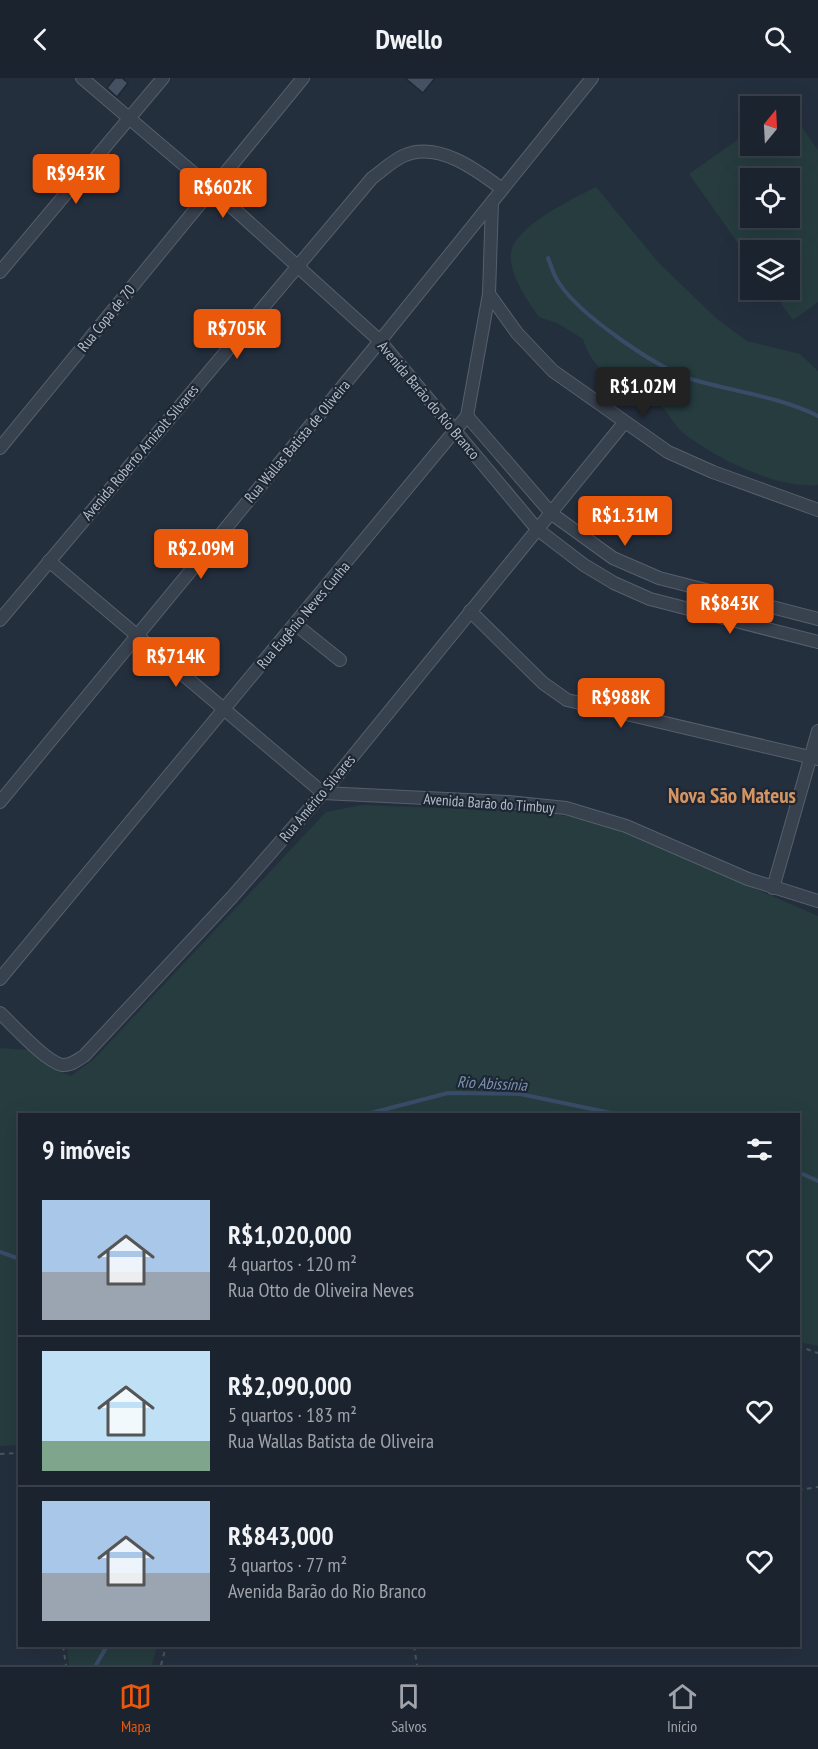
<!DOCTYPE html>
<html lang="pt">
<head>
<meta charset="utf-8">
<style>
  body { margin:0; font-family:"PT Sans Narrow",sans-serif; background:#242b36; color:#f1f3f6; height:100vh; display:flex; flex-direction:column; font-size:22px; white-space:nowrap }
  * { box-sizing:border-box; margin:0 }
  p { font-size:20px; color:#a0a4aa }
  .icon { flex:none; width:33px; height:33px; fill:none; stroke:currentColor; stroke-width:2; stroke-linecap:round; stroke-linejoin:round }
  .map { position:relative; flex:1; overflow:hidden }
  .details { position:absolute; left:18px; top:1035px; width:782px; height:534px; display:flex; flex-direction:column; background:#1b232e; border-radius:0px; box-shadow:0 6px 24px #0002,0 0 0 2px #39404a }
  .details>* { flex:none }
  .needle { width:39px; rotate:18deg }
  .tools { position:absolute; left:740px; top:18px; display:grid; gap:12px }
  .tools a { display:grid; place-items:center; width:60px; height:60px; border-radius:0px; background:#1b232e; box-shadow:0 6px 24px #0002,0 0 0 2px #39404a; font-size:30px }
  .price { position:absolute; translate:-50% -51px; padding:0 14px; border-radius:6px; background:#ea580c; color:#fff; font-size:20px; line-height:39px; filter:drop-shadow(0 2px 3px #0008) }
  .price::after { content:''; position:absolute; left:50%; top:36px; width:18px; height:14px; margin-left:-9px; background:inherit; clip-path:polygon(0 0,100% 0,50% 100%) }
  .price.active { background:#222; color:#fff }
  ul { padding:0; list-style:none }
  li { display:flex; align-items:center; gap:18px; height:150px; padding:0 24px }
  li+li { border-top:2px solid #39404a }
  li span { display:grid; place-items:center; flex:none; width:168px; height:120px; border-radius:0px; color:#555 }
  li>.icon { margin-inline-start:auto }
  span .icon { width:72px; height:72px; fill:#fffc; stroke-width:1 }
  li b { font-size:26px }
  h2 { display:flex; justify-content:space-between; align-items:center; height:72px; padding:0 24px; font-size:26px }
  header { display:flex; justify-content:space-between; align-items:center; height:78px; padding:0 24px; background:#1b232e; font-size:27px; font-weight:800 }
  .tabs { display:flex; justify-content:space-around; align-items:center; height:84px; border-top:2px solid #39404a; background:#1b232e; font-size:16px; color:#a0a4aa }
  .tabs a { display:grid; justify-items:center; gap:3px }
  .tabs .active { color:#ea580c }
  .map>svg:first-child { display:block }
</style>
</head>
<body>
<header><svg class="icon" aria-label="back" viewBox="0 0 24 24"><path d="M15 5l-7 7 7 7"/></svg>Dwello<svg class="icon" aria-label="search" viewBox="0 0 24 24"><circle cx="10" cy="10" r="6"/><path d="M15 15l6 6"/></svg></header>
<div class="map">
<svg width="818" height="1587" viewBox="0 0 818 1587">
  <rect width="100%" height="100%" fill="#242f3e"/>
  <!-- green -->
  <g fill="#263c3f" fill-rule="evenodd">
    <path d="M789 31 818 72V224L793 242 771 212H789V172H750V182L689 96 750 53V68H789ZM750 100H789V140H750Z"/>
    <path d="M596 109 659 185 717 241 747 263 800 276 818 293V407C776 411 716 380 683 355 674 347 669 335 660 327 654 322 646 319 639 316 612 302 592 291 583 261L557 245 539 239C528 223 509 197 511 176 513 149 574 120 596 109Z"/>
    <path d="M362 727 545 734 592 743 627 755 818 838V1268L798 1264V1036H20L19 1367 0 1368V970L29 972 50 989 71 998 94 981 326 734Z"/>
    <path d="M67 1568H157L152 1587H69Z"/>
  </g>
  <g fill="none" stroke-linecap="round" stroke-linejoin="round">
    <!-- stream -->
    <g stroke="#394c67" stroke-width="4">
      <path d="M548 180C551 188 554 198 559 205 580 237 655 289 691 301 734 314 778 318 818 338"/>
      <path d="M367 1036 448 1015 520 1016 616 1036"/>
      <path d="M798 1094 818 1103"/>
      <path d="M0 1174 20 1181"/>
      <path d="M96 1587 107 1568"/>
    </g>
  </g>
  <!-- building -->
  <g fill="#455162" stroke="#1f2835" stroke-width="1.5">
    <path d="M115 0H122L128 5 117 19 107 10Z"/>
    <path d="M405 0H435L423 15Z"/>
  </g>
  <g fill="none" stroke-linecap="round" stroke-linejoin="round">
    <!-- street casing -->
    <g stroke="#565f6c" stroke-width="14">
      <g id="street">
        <path d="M82 0 211 110 380 263 537 451 584 487 614 505 650 521 818 564"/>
        <path d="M0 194 163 0"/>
        <path d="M489 216 517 255 553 293 668 374 713 394 818 432"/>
        <path d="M467 338 552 436 613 480 659 500 818 541"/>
        <path d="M0 370 303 0"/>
        <path d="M49 483 323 715 508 724 566 730 626 748 748 801 818 823"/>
        <path d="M470 533 543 605 567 622 818 681"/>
        <path d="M0 542 372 100C382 93 392 83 403 78 437 62 477 92 502 111"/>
        <path d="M295 546 340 582"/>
        <path d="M0 724 380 263 592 0"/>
        <path d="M773 810 818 653"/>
        <path d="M0 901 467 338 489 216 492 124"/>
        <path d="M0 935C14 948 45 983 62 987 71 988 77 982 84 978L232 819 323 715 624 345"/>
      </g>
    </g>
    <!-- path -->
    <g stroke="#44595c" stroke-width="2" stroke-dasharray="4.5 4.5" stroke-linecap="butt">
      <path d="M798 1268 818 1275"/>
      <path d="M0 1376 20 1375"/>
      <path d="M798 1412 818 1409"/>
      <path d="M63 1568 66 1587"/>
      <path d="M414 1568 417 1587"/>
      <path d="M161 1587 166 1568"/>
    </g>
    <!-- street -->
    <use href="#street" stroke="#38414e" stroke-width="12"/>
  </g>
  <g text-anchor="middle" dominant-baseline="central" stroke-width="4.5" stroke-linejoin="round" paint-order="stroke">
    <!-- street labels -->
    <g font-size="15" fill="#b4bcc9" stroke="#1d2633">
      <text transform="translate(106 240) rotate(-51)">Rua Copa de 70</text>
      <text transform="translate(429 322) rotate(50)">Avenida Barão do Rio Branco</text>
      <text transform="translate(297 363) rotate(-50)">Rua Wallas Batista de Oliveira</text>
      <text transform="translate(140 374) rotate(-50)">Avenida Roberto Arnizolt Silvares</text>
      <text transform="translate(303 537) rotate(-50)">Rua Eugênio Neves Cunha</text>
      <text transform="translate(317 720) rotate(-50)">Rua Américo Silvares</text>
      <text transform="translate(489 725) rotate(4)">Avenida Barão do Timbuy</text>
    </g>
    <!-- water labels -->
    <g font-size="16" font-style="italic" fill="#7c92b1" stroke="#1d2633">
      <text transform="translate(492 1005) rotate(3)">Rio Abissínia</text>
    </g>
    <!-- district labels -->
    <g font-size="21" font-weight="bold" fill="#d59563" stroke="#1d2633">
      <text x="732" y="717">Nova São Mateus</text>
    </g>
  </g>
</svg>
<div class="tools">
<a><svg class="needle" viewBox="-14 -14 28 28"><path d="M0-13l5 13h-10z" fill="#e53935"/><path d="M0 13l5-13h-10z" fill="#a0a4aa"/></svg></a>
<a><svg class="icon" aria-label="locate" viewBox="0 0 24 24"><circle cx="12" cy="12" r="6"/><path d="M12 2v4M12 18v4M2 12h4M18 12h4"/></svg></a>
<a><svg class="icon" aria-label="layers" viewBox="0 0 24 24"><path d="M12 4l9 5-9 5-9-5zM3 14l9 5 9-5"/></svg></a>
</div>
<b class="price" style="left:76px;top:127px">R$943K</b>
<b class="price" style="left:223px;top:141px">R$602K</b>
<b class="price" style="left:237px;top:282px">R$705K</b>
<b class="price active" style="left:643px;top:340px">R$1.02M</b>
<b class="price" style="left:625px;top:469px">R$1.31M</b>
<b class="price" style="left:201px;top:502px">R$2.09M</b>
<b class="price" style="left:730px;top:557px">R$843K</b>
<b class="price" style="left:176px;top:610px">R$714K</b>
<b class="price" style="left:621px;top:651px">R$988K</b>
<section class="details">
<h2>9 imóveis<svg class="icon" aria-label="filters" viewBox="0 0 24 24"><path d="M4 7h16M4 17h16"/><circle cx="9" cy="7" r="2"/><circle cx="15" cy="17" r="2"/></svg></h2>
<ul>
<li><span style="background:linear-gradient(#a9c7e8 60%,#9aa5b1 0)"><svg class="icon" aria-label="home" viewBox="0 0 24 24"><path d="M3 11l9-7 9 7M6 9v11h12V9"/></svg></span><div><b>R$1,020,000</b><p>4 quartos · 120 m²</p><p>Rua Otto de Oliveira Neves</p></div><svg class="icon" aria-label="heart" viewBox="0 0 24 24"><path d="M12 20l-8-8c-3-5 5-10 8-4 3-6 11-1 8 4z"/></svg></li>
<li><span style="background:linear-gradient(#bfe0f5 75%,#7fa58c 0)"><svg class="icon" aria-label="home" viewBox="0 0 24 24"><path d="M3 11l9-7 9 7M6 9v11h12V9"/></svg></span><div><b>R$2,090,000</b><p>5 quartos · 183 m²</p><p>Rua Wallas Batista de Oliveira</p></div><svg class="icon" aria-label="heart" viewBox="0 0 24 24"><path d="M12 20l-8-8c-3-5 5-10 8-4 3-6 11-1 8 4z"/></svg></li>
<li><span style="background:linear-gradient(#a9c7e8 60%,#9aa5b1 0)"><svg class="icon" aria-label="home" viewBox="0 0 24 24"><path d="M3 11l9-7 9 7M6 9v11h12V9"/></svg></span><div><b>R$843,000</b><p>3 quartos · 77 m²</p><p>Avenida Barão do Rio Branco</p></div><svg class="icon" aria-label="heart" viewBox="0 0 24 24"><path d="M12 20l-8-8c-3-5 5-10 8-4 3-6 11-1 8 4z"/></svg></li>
</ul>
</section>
</div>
<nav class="tabs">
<a class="active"><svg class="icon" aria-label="map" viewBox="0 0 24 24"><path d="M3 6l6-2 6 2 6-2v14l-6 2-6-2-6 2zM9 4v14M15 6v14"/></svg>Mapa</a>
<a><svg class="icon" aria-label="saved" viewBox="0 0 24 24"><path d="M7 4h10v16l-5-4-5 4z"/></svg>Salvos</a>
<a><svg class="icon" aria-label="home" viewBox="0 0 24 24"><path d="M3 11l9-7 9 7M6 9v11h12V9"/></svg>Início</a>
</nav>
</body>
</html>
